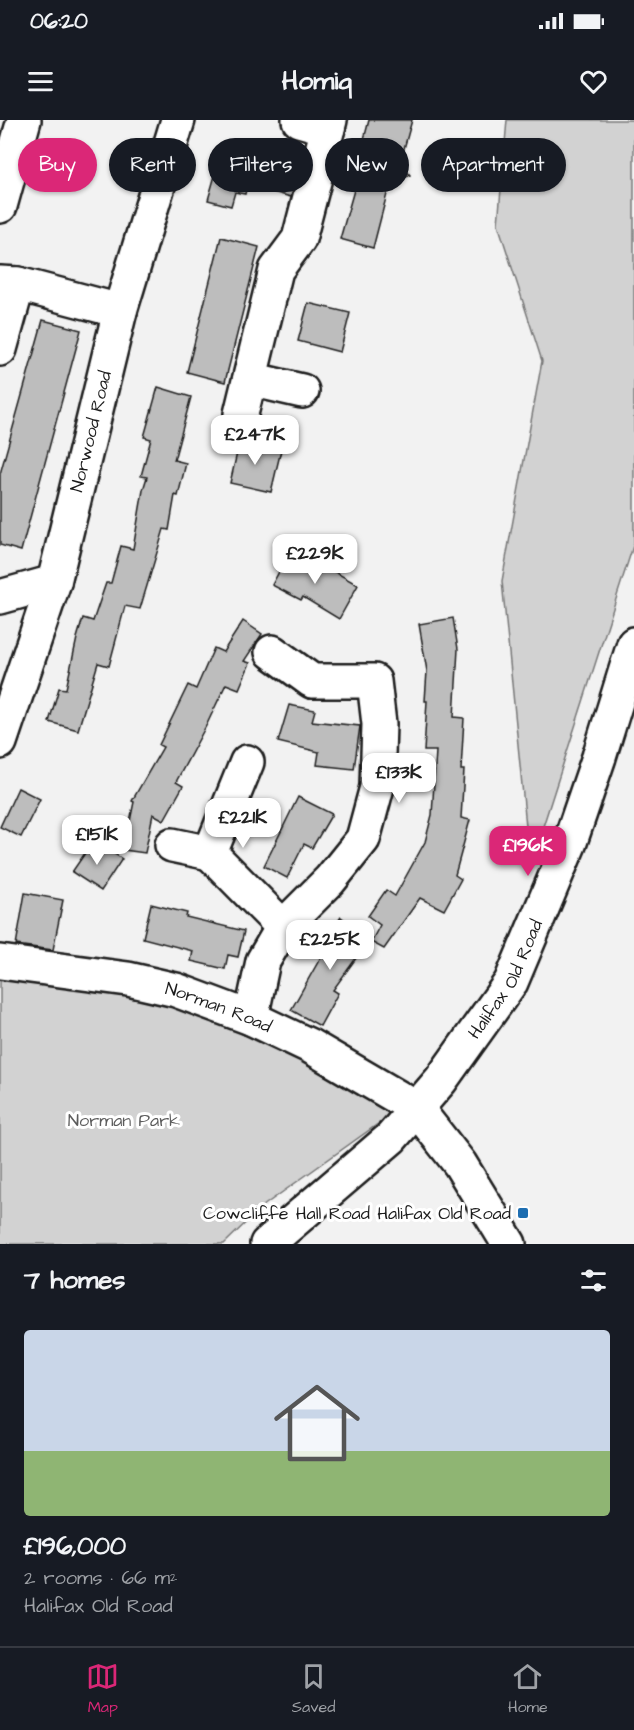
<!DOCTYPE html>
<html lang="en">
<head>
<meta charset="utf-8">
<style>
  body { margin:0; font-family:"Architects Daughter",sans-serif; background:#20242c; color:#f1f3f6; height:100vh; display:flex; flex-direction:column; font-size:22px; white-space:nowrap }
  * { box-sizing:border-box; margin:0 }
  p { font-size:20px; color:#9ea1a6 }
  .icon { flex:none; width:33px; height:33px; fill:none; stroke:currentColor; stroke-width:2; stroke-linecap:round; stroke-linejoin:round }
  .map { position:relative; height:1124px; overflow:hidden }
  .drawer { display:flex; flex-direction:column; background:#171b24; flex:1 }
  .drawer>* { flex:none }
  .top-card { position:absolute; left:18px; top:18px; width:598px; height:54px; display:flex; gap:12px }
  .price { position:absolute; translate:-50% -51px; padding:0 14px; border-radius:12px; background:#fff; color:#222; font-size:20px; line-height:39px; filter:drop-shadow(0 2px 3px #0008) }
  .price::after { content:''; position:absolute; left:50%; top:36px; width:18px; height:14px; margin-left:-9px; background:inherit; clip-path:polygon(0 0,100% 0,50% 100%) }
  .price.selected { background:#db2777; color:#fff }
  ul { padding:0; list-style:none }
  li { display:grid; align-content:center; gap:12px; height:318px; padding:0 24px }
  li+li { border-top:2px solid #363941 }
  li span { display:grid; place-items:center; height:186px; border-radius:6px; color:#555 }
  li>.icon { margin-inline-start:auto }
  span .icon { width:108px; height:108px; fill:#fffc; stroke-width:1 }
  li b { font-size:26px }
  h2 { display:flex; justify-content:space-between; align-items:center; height:72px; padding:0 24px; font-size:26px }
  .tag { padding:0 21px; border-radius:27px; background:#171b24; box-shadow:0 2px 4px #0004; font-size:21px; line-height:54px }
  .tag.selected { background:#db2777; color:#fff }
  .status { display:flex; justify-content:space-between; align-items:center; height:42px; padding:0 30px; background:#171b24; direction:ltr }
  .status svg { height:16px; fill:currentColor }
  header { display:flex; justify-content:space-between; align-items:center; height:78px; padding:0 24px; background:#171b24; font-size:27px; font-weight:700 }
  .tabs { display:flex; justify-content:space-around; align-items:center; height:84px; border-top:2px solid #363941; background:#171b24; font-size:16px; color:#9ea1a6 }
  .tabs a { display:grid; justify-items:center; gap:3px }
  .tabs .selected { color:#db2777 }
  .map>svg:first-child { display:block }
</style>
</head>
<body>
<div class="status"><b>06:20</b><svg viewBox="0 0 49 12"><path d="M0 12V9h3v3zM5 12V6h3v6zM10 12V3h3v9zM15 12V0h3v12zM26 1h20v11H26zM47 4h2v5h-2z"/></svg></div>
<header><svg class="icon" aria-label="menu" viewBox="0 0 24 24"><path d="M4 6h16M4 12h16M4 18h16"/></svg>Homiq<svg class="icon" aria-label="heart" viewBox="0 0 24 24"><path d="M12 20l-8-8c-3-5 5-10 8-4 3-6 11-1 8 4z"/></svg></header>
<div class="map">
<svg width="634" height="1124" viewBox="0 0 634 1124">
  <rect width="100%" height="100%" fill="#f2f2f2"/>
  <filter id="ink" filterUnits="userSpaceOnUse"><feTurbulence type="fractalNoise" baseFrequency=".0167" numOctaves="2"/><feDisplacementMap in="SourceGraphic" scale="12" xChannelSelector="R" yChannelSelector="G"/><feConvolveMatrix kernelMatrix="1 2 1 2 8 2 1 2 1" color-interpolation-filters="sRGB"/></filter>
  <g filter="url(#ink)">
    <!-- green -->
    <g fill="#d2d2d2" stroke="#777" stroke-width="1.5">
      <path d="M507 0H634V423L530 747 502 461 542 241 498 104Z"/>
      <path d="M0 852 71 862 216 893 400 988 263 1086 224 1124H0Z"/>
    </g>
    <!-- building -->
    <g fill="#bdbdbd" stroke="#1c1c1c" stroke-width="1.5">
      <path d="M369 0H412L400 43 410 55 395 63 393 71 388 70 373 128 340 119 366 28 362 27Z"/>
      <path d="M222 31 274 45 276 35 300 42 291 77 247 65 245 74 235 72 231 86 208 80Z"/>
      <path d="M221 117 259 127 225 262 187 252Z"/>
      <path d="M308 183 350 193 340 232 298 221Z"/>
      <path d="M43 200 81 210 21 431 0 425V354Z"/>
      <path d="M158 267 191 277 174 340 186 343 178 376 175 375 169 410 164 409 140 489 125 486 109 546 98 543 78 610 49 602 59 568 66 569 77 518 83 498 93 501 106 463H111L121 426 133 429 143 370 147 357 141 356 151 319 144 317Z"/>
      <path d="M240 320 281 330 271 372 230 363Z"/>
      <path d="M290 431 329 452 330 449 358 465 339 499 303 477 301 480 272 465Z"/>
      <path d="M453 498 458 529 454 597 464 598 461 650H464L461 698 470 700 455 755 461 759 444 790 420 778 384 829 371 822 380 805 368 796 386 770 395 776 425 722 432 695 436 631H424L427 581H425L427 551 419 504Z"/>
      <path d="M243 501 262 514 244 541 250 543 239 569 226 564 207 604 176 662 183 666 164 700 153 694 145 733 124 730 134 682 132 681 163 627 159 625 188 565 196 569 214 528 223 532Z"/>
      <path d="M289 585 315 590 312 601 360 606 354 649 317 645 319 632 278 622Z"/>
      <path d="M18 668 40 679 21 717 0 707Z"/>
      <path d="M298 677 332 694 312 728 304 724 287 758 264 746Z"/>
      <path d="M94 720 122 739 101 771 72 752Z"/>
      <path d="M25 773 63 780 53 830 16 825Z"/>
      <path d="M151 784 187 793 186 797 244 811 238 837 228 835 225 849 191 841 193 831 143 818Z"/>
      <path d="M341 797 370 819 333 870 338 873 320 906 291 890 322 835 316 831Z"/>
    </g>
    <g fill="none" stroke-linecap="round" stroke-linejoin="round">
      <!-- minor casing -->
      <g stroke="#1c1c1c" stroke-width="38">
        <g id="minor">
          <path d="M299 0 328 8"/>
          <path d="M0 86 24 0"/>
          <path d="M0 163 18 164 120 191"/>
          <path d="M0 229 18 164"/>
          <path d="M250 259 302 271"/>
          <path d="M241 294 276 150 299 119 330 0"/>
          <path d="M0 477 54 462"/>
          <path id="s1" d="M0 622 54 462 120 191 178 0"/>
          <path d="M247 642 210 733 283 807"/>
          <path d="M172 725 210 733"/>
          <path id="s2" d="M0 842 128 859 176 870 251 898 310 926 416 988 460 1044 509 1124"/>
          <path d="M251 898 263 841 283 807 330 760 363 719 377 667 379 604 374 561H312L272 532"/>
          <path id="s3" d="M267 1124 391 1018 441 960 511 862 570 722 599 637 634 524"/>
        </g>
      </g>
      <!-- minor -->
      <use href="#minor" stroke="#fff" stroke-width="33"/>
    </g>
  </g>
  <!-- markers -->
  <rect fill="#1f6fb2" stroke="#fff" stroke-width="2" x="517" y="1087" width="12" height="12" rx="3"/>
  <g text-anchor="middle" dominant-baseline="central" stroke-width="6" stroke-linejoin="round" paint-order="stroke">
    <!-- street labels -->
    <g font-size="18" fill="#1c1c1c" stroke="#fff">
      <text stroke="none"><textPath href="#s1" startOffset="324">Norwood Road</textPath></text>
      <text stroke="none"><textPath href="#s3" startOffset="360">Halifax Old Road</textPath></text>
      <text stroke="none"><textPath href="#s2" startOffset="224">Norman Road</textPath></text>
    </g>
    <!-- park labels -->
    <g font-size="18" fill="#5c5c5c" stroke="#fff">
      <text x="124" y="1000">Norman Park</text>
    </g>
    <!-- poi labels -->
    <g font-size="18" fill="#1c1c1c" stroke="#fff" text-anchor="end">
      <text x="511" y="1093">Cowcliffe Hall Road Halifax Old Road</text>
    </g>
  </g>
</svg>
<b class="price" style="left:255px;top:346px">£247K</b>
<b class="price" style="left:315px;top:465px">£229K</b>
<b class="price" style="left:399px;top:684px">£133K</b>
<b class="price" style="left:243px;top:729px">£221K</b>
<b class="price" style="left:97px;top:746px">£151K</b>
<b class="price selected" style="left:528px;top:757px">£196K</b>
<b class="price" style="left:330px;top:851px">£225K</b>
<div class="top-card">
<a class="tag selected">Buy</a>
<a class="tag">Rent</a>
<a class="tag">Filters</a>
<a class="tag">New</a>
<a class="tag">Apartment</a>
</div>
</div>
<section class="drawer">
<h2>7 homes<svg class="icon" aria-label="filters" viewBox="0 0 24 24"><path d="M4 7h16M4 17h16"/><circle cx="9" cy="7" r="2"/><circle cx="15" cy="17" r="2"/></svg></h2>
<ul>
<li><span style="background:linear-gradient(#c9d6e8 65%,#8fb573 0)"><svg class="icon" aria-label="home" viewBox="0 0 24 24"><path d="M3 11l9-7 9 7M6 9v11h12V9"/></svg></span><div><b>£196,000</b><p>2 rooms · 66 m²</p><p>Halifax Old Road</p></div></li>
</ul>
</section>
<nav class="tabs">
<a class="selected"><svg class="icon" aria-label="map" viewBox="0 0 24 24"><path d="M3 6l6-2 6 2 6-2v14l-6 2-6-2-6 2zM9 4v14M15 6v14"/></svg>Map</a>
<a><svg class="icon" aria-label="saved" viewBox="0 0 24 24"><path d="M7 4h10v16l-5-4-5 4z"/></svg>Saved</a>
<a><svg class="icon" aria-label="home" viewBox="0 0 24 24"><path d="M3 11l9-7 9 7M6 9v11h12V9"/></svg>Home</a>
</nav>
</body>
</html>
